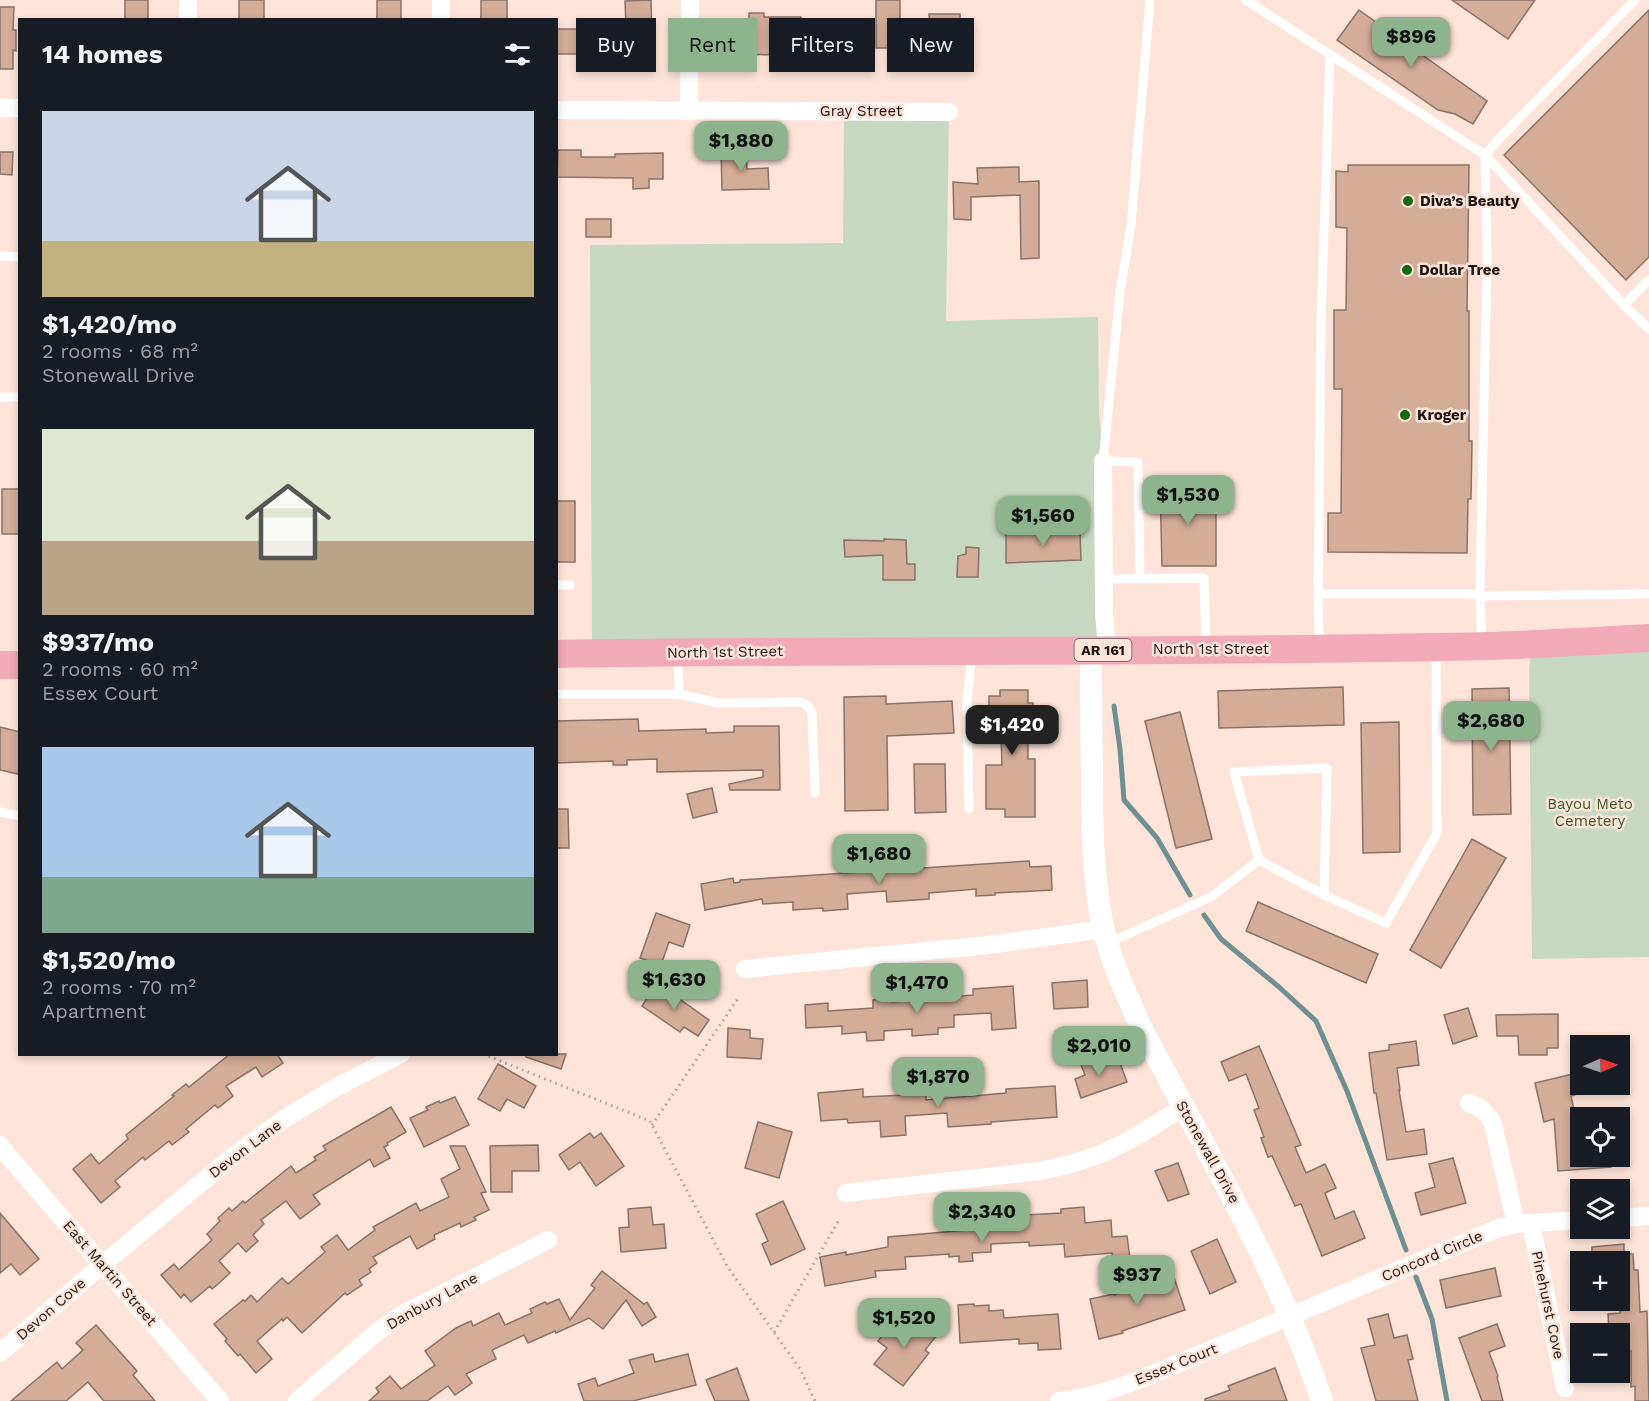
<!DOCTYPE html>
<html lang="en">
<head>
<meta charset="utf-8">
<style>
  body { margin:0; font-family:"Work Sans",sans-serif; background:#20242c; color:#f1f3f6; height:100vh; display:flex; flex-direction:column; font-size:22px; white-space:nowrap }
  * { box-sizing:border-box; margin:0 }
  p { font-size:20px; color:#9ea1a6 }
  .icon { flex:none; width:33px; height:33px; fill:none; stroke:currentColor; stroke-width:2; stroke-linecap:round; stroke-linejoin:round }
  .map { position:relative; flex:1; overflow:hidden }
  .drawer { position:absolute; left:18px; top:18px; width:540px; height:1038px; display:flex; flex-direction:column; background:#171b24; border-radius:0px; box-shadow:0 3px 9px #0003 }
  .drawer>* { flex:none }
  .top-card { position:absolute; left:576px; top:18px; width:570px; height:54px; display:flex; gap:12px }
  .needle { width:39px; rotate:88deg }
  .fabs { position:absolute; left:1570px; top:1035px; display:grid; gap:12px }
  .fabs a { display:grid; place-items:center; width:60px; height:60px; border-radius:0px; background:#171b24; box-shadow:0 3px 9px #0003; font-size:30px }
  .price { position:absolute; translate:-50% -51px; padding:0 14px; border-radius:12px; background:#8db48d; color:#111; font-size:20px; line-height:39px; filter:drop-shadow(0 2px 3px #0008) }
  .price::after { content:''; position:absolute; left:50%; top:36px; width:18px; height:14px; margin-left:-9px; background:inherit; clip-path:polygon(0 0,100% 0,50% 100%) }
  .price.active { background:#222; color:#fff }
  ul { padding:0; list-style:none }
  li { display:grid; align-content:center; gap:12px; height:318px; padding:0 24px }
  li span { display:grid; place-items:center; height:186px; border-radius:0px; color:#555 }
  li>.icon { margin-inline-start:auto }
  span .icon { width:108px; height:108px; fill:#fffc; stroke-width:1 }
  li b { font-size:26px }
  h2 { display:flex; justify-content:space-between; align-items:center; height:72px; padding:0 24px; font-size:26px }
  .tag { padding:0 21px; border-radius:0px; background:#171b24; box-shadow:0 3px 9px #0003; font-size:21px; line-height:54px }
  .tag.active { background:#8db48d; color:#111 }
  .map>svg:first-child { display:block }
</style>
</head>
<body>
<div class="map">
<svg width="1649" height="1401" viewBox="0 0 1649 1401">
  <rect width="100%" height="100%" fill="#ffe5d9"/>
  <!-- green -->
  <g fill="#c6d9c0">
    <path d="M844 111 949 112 946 321 1098 317 1099 413 1103 461 1107 649 592 654 590 245 843 243Z"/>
    <path d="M1649 638V957L1532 959 1529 669 1531 644Z"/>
  </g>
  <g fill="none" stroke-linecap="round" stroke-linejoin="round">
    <!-- stream -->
    <g stroke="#6e9092" stroke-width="5">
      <path d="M1114 706 1120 749 1124 800 1157 838 1190 895"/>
      <path d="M1204 915 1221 939 1279 987 1316 1021 1347 1091 1406 1250"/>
      <path d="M1416 1277 1432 1319 1447 1401"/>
    </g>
  </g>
  <!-- building -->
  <g fill="#d4ac98" stroke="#887267" stroke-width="1.5">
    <rect x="125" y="0" width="23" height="20"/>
    <rect x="239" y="0" width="25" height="20"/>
    <rect x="377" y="0" width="24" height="20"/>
    <rect x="481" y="0" width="26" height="20"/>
    <path d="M651 0 652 45 611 46V54H556V29H626L625 1Z"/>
    <path d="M876 0H900V26H930L929 14H960V50H928V67H904V48H876Z"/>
    <path d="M1452 0H1535L1508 39Z"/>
    <path d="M0 7H14L13 30H16V51L13 50V69H0Z"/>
    <path d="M1359 10 1487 101 1473 124 1455 114 1438 110 1337 40Z"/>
    <path d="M1649 10V257L1626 280 1504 155Z"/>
    <path d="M749 13H764V17H801L800 28 829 27V49H812V54L733 55V28L749 27Z"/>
    <path d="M721 149H746L747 169 768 168 769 189 722 190Z"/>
    <path d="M558 150H581V157H615V154L663 153V179H649V188L633 189V178L557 177Z"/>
    <path d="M0 152H13L12 175 0 174Z"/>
    <path d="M1348 165H1469L1467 311H1469V441H1472L1471 499H1468L1467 553 1328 552V513H1341L1342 389H1334V310H1346L1347 228 1336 227V171L1348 172Z"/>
    <path d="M1019 167V182L1039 181V258L1021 259 1020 195 971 197V220L954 219 953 182 978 184 977 168Z"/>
    <rect x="586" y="219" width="25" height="18"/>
    <path d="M1160 486H1216V566H1162Z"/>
    <rect x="2" y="489" width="18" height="45"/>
    <rect x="556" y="501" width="19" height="61"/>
    <path d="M1080 532 1081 560 1006 563V533Z"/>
    <path d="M884 539 906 540 907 564H915V580H883V555L845 557 844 540 884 541Z"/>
    <path d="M966 547 979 548 978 577H957L958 556 966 554Z"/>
    <path d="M1343 687 1344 725 1219 728 1218 691Z"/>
    <path d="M1509 688 1511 814 1473 815 1472 689Z"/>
    <path d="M1000 690H1028V703H1033L1034 726H1028V759H1035V817H1005V809H986V765H1002L1001 735H989V696H1000Z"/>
    <path d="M886 696V704L952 701 954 733 887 736 888 810 845 811 844 697Z"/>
    <path d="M1180 712 1212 839 1176 848 1145 721Z"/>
    <path d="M638 719 639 731 706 729V733L734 732V726H779L780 790H730L729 784 763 777V770L657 772V759L627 760V765H613V761L556 763V721Z"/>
    <path d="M1399 722 1400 852 1363 853 1361 723Z"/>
    <path d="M0 727 20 732V767L18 774 0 770Z"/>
    <path d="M914 764H945L946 812 915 813Z"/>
    <path d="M712 788 717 812 693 818 687 794Z"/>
    <path d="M556 809H568L569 848H556Z"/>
    <path d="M1472 839 1506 858 1441 968 1410 950Z"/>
    <path d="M1029 861 1030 867 1051 866 1052 890 995 893V895L976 896V889L929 893V899L887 902 886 891 847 894 848 909 823 911V908L793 910V902L763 904 762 899 705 910 701 884 733 878 734 883 740 882V880Z"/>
    <path d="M1258 902 1378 954 1366 983 1246 931Z"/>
    <path d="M656 913 690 925 683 947 669 942 661 965 640 958Z"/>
    <path d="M1087 980 1088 1007 1054 1009 1052 983Z"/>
    <path d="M657 983 709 1020 698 1036 684 1027 680 1032 642 1006Z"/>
    <path d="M1013 986 1016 1028 992 1030 991 1013 954 1015V1027L938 1028V1034L912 1036V1029L884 1031V1040L867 1041 866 1032 842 1034V1026L806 1028 805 1005 828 1003V1011L873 1008V1000L892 999V1002L973 995V989Z"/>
    <path d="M1468 1008 1477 1036 1453 1044 1444 1015Z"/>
    <path d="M1558 1014V1048H1547V1055H1519L1518 1036H1497L1496 1015Z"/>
    <path d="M728 1028 750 1030V1038L763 1039 761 1059 727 1057Z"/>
    <path d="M1416 1041 1419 1065 1397 1068 1400 1090H1399L1406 1132 1424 1129 1427 1154 1387 1160 1376 1093H1374L1369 1053 1389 1050V1045Z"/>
    <path d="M1259 1046 1301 1145 1295 1147 1306 1173 1325 1164 1336 1188 1325 1193 1335 1219 1354 1211 1365 1238 1322 1256 1301 1204 1295 1206 1272 1156 1268 1157 1261 1138 1264 1137 1254 1110 1259 1108 1246 1074 1229 1081 1221 1062Z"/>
    <path d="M230 1054H277L283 1063 262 1077 256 1067 226 1086 233 1096 218 1108 215 1105 186 1129 189 1132 172 1145 169 1141 145 1160 143 1157 115 1181 120 1187 101 1203 73 1169 91 1154 99 1164 128 1139 126 1135 174 1096 172 1095 186 1084 189 1087Z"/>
    <path d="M526 1054H566L561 1069 526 1057Z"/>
    <path d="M1099 1055 1102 1066 1119 1060 1127 1082 1081 1098 1075 1079 1085 1075 1080 1062Z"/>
    <path d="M498 1064 536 1086 524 1108 507 1099 500 1111 478 1099Z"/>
    <path d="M1581 1072V1093L1571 1096 1579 1133H1581V1156H1611V1167L1558 1171 1554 1119 1544 1122 1535 1083Z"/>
    <path d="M1055 1086 1057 1117 991 1122V1124L948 1127 947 1113 905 1116 906 1135 881 1137 880 1121 848 1123 847 1119 821 1121 818 1093 863 1089V1097L926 1094V1100L1006 1093V1089Z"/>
    <path d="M455 1097 469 1125 424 1147 410 1118 428 1110 426 1107 439 1101 440 1103Z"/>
    <path d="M391 1107 406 1132 387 1143 388 1145 384 1147 390 1158 374 1167 370 1159 313 1195 320 1204 300 1219 286 1201 261 1220 264 1224 253 1235 258 1241 246 1252 238 1243 219 1261 230 1273 218 1284 212 1289 210 1286 191 1302 184 1294 181 1298 161 1275 174 1264 179 1270 212 1240 207 1234 220 1221 218 1218 229 1208 232 1211 243 1201 245 1203 291 1166 296 1173 316 1160 314 1157 326 1150 323 1146Z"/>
    <path d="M758 1122 792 1132 779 1178 745 1168Z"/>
    <path d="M590 1133 594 1138 601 1133 624 1166 596 1186 580 1162 569 1170 559 1155Z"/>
    <path d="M538 1145 539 1171H512V1192H491L490 1146Z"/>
    <path d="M450 1146H465L486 1192 481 1193 489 1210 474 1217 476 1220 461 1227 460 1223 434 1235 435 1239 417 1249 410 1236 373 1257 377 1263 369 1269 371 1272 359 1280 362 1285 347 1295 345 1293 302 1333 287 1317 283 1321 282 1319 257 1341 272 1359 256 1373 240 1354 238 1356 225 1341 227 1339 214 1324 243 1300 245 1301 251 1295 257 1302 282 1278 288 1284 325 1252 321 1247 337 1235 348 1250 375 1230 373 1227 416 1203 420 1211 449 1197 441 1179 460 1169Z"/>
    <path d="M1453 1158 1466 1203 1421 1215 1415 1193 1435 1187 1429 1164Z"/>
    <path d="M1178 1163 1189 1194 1168 1201 1155 1171Z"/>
    <path d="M783 1201 805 1249 771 1265 762 1244 768 1241 756 1214Z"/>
    <path d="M651 1207 653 1225 664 1224 666 1248 621 1252 619 1228 629 1227 628 1209Z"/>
    <path d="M1084 1207 1085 1223 1111 1220 1112 1237 1127 1236 1130 1259 1113 1260 1112 1253 1065 1257 1064 1244 1029 1246V1242L991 1244V1252L972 1253 973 1261 959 1262V1256L949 1257V1254L905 1257 906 1269 875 1271 876 1277 825 1286 820 1257 846 1252V1255L888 1247V1237L967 1230 966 1219 1025 1214V1215L1061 1213V1209Z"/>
    <path d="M0 1213 39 1259 20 1275 11 1264 0 1273Z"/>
    <path d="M1217 1239 1236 1282 1210 1294 1191 1251Z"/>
    <path d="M1624 1244V1254H1633L1634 1270H1638L1640 1312 1647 1311 1649 1401H1635V1386L1631 1387V1351H1622L1621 1331 1609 1332 1608 1314 1620 1313V1262H1592V1247Z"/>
    <path d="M1495 1268 1501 1296 1446 1308 1440 1280Z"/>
    <path d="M1171 1269 1185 1310 1122 1331 1123 1333 1099 1339 1090 1299 1114 1294V1295L1155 1282 1153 1276Z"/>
    <path d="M602 1271 644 1304 647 1302 656 1317 642 1326 626 1300 603 1329 589 1318 556 1333 555 1331 528 1343 524 1335 492 1350 496 1359 466 1374 472 1383 455 1395 448 1386 427 1401H369L379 1392 376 1388 390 1376 401 1389 435 1365 425 1351 456 1328 471 1321 473 1326 499 1313 505 1325 532 1313 530 1309 545 1302 547 1304 559 1299 570 1320 595 1288 591 1285Z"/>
    <path d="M974 1304V1306L989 1305V1311L1003 1310 1004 1318 1058 1314 1061 1349 1038 1350V1343L1019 1344V1339L960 1343 958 1305Z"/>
    <path d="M1388 1314 1394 1338 1407 1335 1413 1359 1408 1360 1418 1401H1376L1361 1348 1375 1345 1368 1319Z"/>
    <path d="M913 1316 937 1335 925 1350 929 1353 903 1386 874 1364 887 1348 878 1341 893 1321 903 1329Z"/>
    <path d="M1497 1324 1505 1346 1489 1352 1498 1376 1497 1377 1503 1401H1482L1459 1338Z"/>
    <path d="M96 1325 137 1371 133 1375 155 1401H104L88 1382 66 1401H11L57 1362 62 1369 83 1350 76 1343Z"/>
    <path d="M653 1354 655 1362 688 1354 696 1385 633 1401H584L578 1384 595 1378 598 1386 634 1373 629 1360Z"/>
    <path d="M737 1368 749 1401H715L706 1380Z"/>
    <path d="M1275 1368 1287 1401H1205V1399L1230 1390 1228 1386Z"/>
  </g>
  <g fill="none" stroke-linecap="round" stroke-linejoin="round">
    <!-- path -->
    <g stroke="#b29e95" stroke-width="3" stroke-dasharray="1.5 4.5" stroke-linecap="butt">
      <path d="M483 1054 650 1121 727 1266 800 1369 815 1401"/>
      <path d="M652 1125 739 997"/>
      <path d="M774 1332 839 1220"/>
    </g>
    <!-- service -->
    <g stroke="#fff" stroke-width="9">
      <path d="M1246 0 1485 155 1497 141 1635 0"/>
      <path d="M0 256 20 257"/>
      <path d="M1649 280 1624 305 1649 329"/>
      <path d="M0 397H20"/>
      <path d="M1104 579 1204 578 1206 647"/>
      <path d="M1140 579 1138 462 1103 461 1120 292 1131 225 1150 0"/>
      <path d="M556 585H570"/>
      <path d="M1318 594 1321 322 1330 55"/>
      <path d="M1482 643 1480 596 1487 256 1485 155 1624 305"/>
      <path d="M1319 645 1318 594H1470L1480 596 1649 594"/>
      <path d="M678 655 679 694"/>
      <path d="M556 694H679L718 703 800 702C807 704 809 706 812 713L815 793"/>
      <path d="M969 809 967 703 972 653"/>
      <path d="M0 812 20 816"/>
      <path d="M1259 860 1324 895"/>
      <path d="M1108 943 1211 897 1259 860 1234 772 1327 768 1324 895 1386 923 1437 833 1436 649"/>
    </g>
    <!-- minor -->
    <g stroke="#fff" stroke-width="18">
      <path d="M188 0V20"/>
      <path d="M441 0V20"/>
      <path d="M0 108H20"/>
      <path d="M556 110 949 112"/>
      <path d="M689 110 690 0"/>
      <path d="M1103 461 1104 612 1107 649"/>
      <path d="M745 969 988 945 1104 929"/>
      <path d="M1469 1103C1482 1108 1487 1112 1493 1124L1516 1224"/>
      <path d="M0 1145 10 1158 220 1401"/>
      <path d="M846 1193 1040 1171C1060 1167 1079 1162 1098 1155 1128 1143 1156 1124 1183 1107"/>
      <path d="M1620 1218 1649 1216"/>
      <path d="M1531 1223 1565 1388"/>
      <path d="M0 1353 103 1264 236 1154 284 1119 335 1088 401 1054"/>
      <path d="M297 1401 377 1332 403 1314 548 1240"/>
      <path d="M1059 1401C1109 1397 1163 1369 1210 1350 1306 1310 1401 1269 1496 1229L1516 1224 1581 1220"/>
    </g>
    <!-- tertiary -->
    <path stroke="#fff" stroke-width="22" d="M1091 650C1091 689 1091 729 1092 768 1092 821 1092 875 1103 927 1111 962 1127 996 1142 1029 1206 1151 1278 1269 1322 1401"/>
    <!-- primary -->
    <g stroke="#f2a9b8" stroke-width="28">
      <path d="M556 654C868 649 1179 653 1490 646 1543 644 1596 641 1649 638"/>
      <path d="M0 665H20"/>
    </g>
  </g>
  <!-- markers -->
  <g fill="#12680c" stroke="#ffe5d9" stroke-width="2">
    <circle cx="1408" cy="201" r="6"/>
    <circle cx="1407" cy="270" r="6"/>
    <circle cx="1405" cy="415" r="6"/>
  </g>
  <g text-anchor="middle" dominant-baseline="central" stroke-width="5" stroke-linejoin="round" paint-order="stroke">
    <!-- shield labels -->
    <rect fill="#ffe5d9" stroke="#62534d" stroke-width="1.5" x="1074.5" y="639" width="57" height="22" rx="4.5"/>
    <g font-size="14" font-weight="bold" fill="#1e1511">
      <text x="1103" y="650">AR 161</text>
    </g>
    <!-- street labels -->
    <g font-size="15" fill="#1e1511" stroke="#ffe5d9">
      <text x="861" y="111">Gray Street</text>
      <text x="1211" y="649">North 1st Street</text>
      <text transform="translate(725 652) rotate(-1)">North 1st Street</text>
      <text transform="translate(245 1149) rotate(-37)">Devon Lane</text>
      <text transform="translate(1208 1152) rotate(61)">Stonewall Drive</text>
      <text transform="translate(1432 1256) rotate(-23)">Concord Circle</text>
      <text transform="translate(110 1273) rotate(49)">East Martin Street</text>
      <text transform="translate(432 1301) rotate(-29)">Danbury Lane</text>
      <text transform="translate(1548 1305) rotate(78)">Pinehurst Cove</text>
      <text transform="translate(51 1309) rotate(-41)">Devon Cove</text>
      <text transform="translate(1176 1364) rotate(-22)">Essex Court</text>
    </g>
    <!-- poi labels -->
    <g font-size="15" font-weight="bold" fill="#1e1511" stroke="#ffe5d9" text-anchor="start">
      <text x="1420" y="201">Diva’s Beauty</text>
      <text x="1419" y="270">Dollar Tree</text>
      <text x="1417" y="415">Kroger</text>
    </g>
    <!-- park labels -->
    <g font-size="15" fill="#385b2c" stroke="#ffe5d9">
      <text x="1590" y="804">Bayou Meto<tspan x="1590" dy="17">Cemetery</tspan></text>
    </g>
  </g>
</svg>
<div class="fabs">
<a><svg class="needle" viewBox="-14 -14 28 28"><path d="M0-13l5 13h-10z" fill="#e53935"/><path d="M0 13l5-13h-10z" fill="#9ea1a6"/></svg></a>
<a><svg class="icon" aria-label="locate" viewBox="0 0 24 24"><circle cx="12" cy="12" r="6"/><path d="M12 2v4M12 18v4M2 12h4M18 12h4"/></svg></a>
<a><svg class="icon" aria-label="layers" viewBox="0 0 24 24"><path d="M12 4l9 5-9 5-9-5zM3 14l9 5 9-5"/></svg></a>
<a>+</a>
<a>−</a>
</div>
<b class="price" style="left:1411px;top:68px">$896</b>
<b class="price" style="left:741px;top:172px">$1,880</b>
<b class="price" style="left:1188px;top:526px">$1,530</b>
<b class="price" style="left:1043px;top:547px">$1,560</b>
<b class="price" style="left:1491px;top:752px">$2,680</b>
<b class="price active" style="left:1012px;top:756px">$1,420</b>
<b class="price" style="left:879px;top:885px">$1,680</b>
<b class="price" style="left:674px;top:1011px">$1,630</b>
<b class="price" style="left:917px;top:1014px">$1,470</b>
<b class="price" style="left:1099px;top:1077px">$2,010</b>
<b class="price" style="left:938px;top:1108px">$1,870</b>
<b class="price" style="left:982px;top:1243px">$2,340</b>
<b class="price" style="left:1137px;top:1306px">$937</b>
<b class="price" style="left:904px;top:1349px">$1,520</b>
<div class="top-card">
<a class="tag">Buy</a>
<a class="tag active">Rent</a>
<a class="tag">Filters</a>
<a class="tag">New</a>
</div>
<section class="drawer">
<h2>14 homes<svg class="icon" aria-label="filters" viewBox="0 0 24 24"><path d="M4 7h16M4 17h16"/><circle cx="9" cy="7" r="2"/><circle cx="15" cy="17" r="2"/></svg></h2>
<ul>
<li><span style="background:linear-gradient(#c9d6e8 70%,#c2b280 0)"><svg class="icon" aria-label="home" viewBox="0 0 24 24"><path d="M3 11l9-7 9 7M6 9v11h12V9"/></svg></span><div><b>$1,420/mo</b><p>2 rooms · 68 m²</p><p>Stonewall Drive</p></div></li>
<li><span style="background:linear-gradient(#dfe7d0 60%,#b9a48a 0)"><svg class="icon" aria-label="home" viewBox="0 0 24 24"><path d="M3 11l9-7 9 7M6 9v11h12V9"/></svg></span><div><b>$937/mo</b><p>2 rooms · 60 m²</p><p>Essex Court</p></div></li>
<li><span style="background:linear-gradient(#a9c7e8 70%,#7fa58c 0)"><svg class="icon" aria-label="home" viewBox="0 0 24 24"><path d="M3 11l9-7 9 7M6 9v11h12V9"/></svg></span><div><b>$1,520/mo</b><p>2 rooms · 70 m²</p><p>Apartment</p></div></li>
</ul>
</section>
</div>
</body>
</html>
